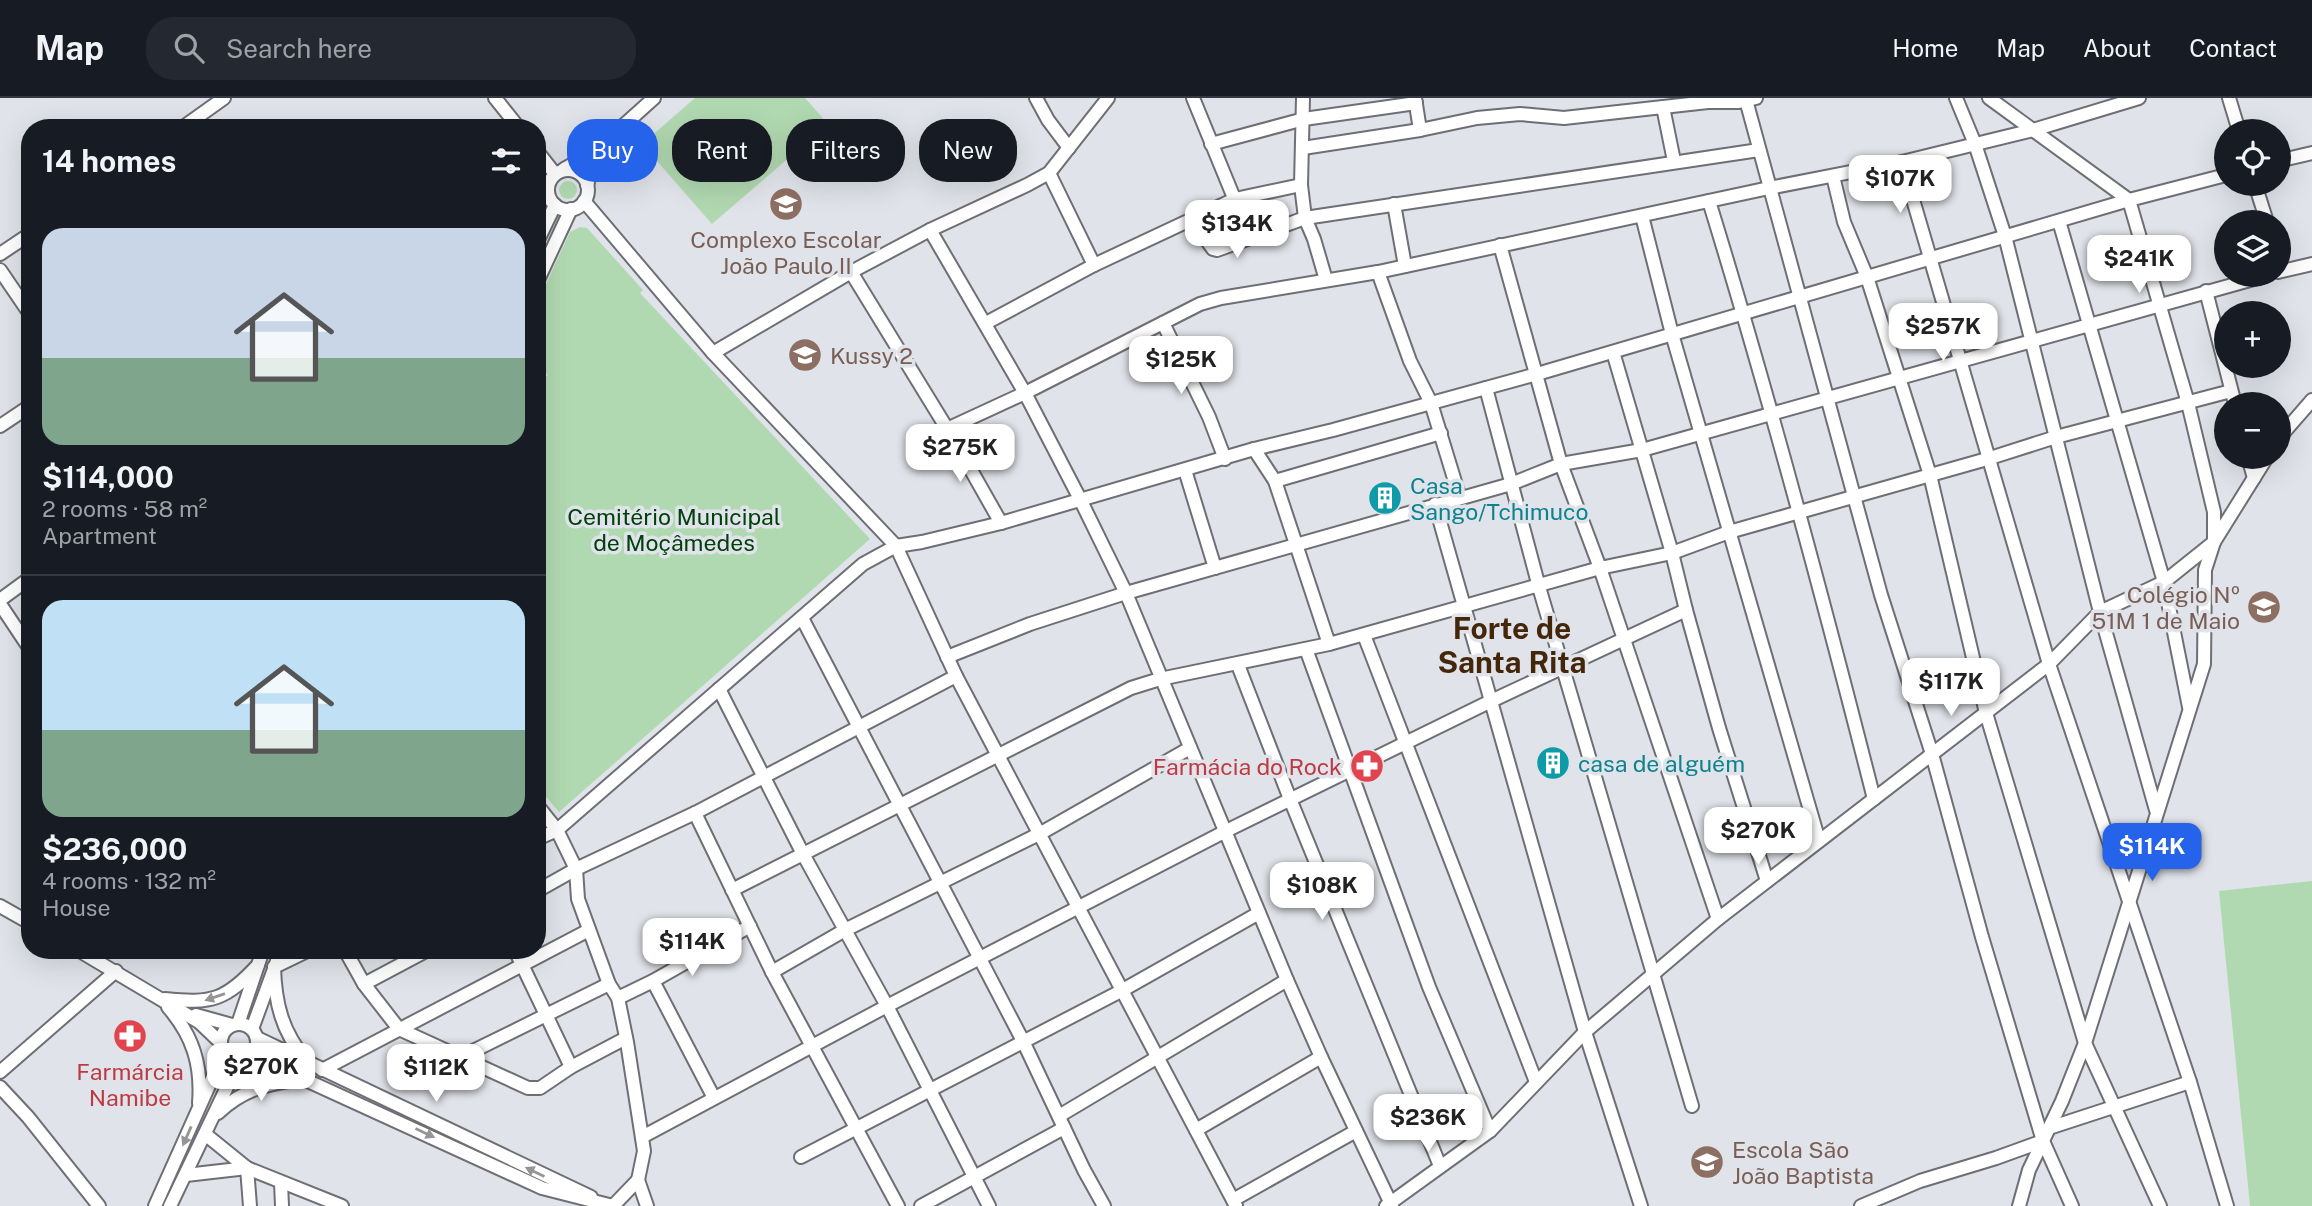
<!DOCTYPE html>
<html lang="en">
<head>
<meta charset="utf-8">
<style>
  body { margin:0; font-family:"Public Sans",sans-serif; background:#242831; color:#f1f3f6; height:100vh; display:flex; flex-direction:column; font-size:26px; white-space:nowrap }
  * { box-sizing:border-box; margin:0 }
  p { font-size:23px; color:#9ea1a6 }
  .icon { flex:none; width:38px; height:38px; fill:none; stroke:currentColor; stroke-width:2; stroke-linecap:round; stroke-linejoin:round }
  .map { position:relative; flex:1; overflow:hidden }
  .side { position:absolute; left:21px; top:21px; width:525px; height:840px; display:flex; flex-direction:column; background:#171b24; border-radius:28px; box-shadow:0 7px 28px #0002 }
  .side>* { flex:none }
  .guide { position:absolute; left:567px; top:21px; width:665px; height:63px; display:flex; gap:14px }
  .fabs { position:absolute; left:2214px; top:21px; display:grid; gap:14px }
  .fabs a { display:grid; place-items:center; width:77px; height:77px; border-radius:50%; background:#171b24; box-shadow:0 7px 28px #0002; font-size:35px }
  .price { position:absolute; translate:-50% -60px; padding:0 16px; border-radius:14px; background:#fff; color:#222; font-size:23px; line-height:46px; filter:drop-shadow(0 2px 4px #0008) }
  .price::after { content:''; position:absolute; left:50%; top:42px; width:21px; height:16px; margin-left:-10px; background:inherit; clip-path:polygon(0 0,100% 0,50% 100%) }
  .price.selected { background:#2563eb; color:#fff }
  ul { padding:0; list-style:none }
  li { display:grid; align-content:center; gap:14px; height:371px; padding:0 21px }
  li+li { border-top:2px solid #363941 }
  li span { display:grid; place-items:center; height:217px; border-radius:21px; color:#555 }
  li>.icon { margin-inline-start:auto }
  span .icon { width:126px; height:126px; fill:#fffc; stroke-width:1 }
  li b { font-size:30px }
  h2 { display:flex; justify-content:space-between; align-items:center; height:84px; padding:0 21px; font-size:30px }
  .chip { padding:0 24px; border-radius:28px; background:#171b24; box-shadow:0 7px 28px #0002; font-size:24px; line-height:63px }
  .chip.selected { background:#2563eb; color:#fff }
  header { display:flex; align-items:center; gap:42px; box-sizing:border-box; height:98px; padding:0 35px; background:#171b24; border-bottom:2px solid #363941 }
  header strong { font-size:33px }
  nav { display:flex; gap:38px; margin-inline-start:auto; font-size:24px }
  .search { width:490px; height:63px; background:#242831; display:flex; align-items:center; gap:18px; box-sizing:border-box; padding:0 24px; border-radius:28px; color:#9ea1a6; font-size:26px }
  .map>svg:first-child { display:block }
</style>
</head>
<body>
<header>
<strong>Map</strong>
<div class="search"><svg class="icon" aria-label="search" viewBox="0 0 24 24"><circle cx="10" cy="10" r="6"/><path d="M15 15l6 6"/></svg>Search here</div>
<nav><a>Home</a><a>Map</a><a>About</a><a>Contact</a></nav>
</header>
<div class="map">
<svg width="2312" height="1108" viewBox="0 0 2312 1108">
  <rect width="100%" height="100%" fill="#e0e3e9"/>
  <!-- green -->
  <g fill="#b1d9b1">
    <path d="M695 0H805L828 26 712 126 642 46Z"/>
    <circle cx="568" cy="92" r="9"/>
    <path d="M580 129 587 130 643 192 640 195 870 441 559 714 537 688V288L548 277 537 266V206L570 134Z"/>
    <path d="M2312 783V1108H2250L2219 793Z"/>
  </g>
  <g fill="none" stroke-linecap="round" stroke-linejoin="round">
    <!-- minor casing -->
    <g stroke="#6d6f74" stroke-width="16">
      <g id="minor">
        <path d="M495 0 519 30"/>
        <path d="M1036 0 1048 22 1069 50"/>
        <path d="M1193 0 1250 139"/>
        <path d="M1303 0 1301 87 1305 120 1314 141 1326 182"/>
        <path d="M1415 0 1420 32"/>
        <path d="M1706 0 1708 4H1739L1756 0"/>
        <path d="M1956 0 1975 46 2005 138 2100 514 2156 712"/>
        <path d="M1989 0 2129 102 2188 305 2214 414V444"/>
        <path d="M2229 0 2239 33"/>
        <path d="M1746 2 1881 497 1932 656 1982 839 2043 1043 2072 1108"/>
        <path d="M1663 9 1674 63"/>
        <path d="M182 30 224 0"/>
        <path d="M604 45 654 0"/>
        <path d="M1211 46 1304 21 1416 5"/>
        <path d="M1303 50 1420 32 1477 20 1520 16 1564 20 1708 4"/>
        <path d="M537 53 555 76"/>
        <path d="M2278 63 2312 55"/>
        <path d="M1902 64 2049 566 2190 984 2227 1108"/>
        <path d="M564 71 582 61 604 45 593 67 587 87"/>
        <circle cx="568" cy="92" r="20"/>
        <path d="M1049 75 1094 167"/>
        <path d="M1833 78 1844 124 1867 179 1930 377 1986 615 2085 945 2160 1108"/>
        <path d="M2255 86 2267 124"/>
        <path d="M584 103 713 255 896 448 956 578 1236 1108"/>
        <path d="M1709 103C1770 301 1823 500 1874 701"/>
        <path d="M1394 106 1405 168"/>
        <path d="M1642 118 1672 236 1819 743"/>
        <path d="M1191 121 1213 151 1217 152 1305 120 1759 52"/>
        <path d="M2059 123 2164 484 2189 609"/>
        <path d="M930 132 1025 295 1080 401 1126 495 1287 882 1321 959 1392 1108"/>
        <path d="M537 144 555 107"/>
        <path d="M1500 147 1561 366 1600 470 1718 821"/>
        <path d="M0 156 30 136"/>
        <path d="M0 172 30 216"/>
        <path d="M851 174 954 342 1001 425"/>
        <path d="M1378 174 1410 263 1431 305 1460 400"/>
        <path d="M2278 174 2312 166"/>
        <path d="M537 184 571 111"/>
        <path d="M2206 193 2235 306"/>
        <path d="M986 225 1094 167 1235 101 1301 87"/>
        <path d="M1163 225 1209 319 1225 361"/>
        <path d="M1613 254 1672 455 1686 512 1719 630 1767 783"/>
        <path d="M713 255 851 174 930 132 1027 87 1049 75 1108 0"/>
        <path d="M1486 290 1539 489 1692 1008"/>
        <path d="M0 328 30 308"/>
        <path d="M947 331 1025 295 1200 206 1221 200 1378 174 1769 90 1902 64 2033 32 2139 0"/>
        <path d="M2278 341 2312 302"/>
        <path d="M1254 351 1275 383 1329 546"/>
        <path d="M2248 359 2254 380"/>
        <path d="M1185 372 1215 470"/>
        <path d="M1275 383 1441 335"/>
        <path d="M1435 406 1585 934 1641 1108"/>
        <path d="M0 502 30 480"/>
        <path d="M0 506 30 551"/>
        <path d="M802 520 1023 943 1084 1072 1104 1108"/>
        <path d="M1364 537 1536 984"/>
        <path d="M1306 551 1429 889 1490 1033"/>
        <path d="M947 559 1030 526 1126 495 1511 386 1561 366 1642 352 2268 177"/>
        <path d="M1238 567 1290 701 1440 1068"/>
        <path d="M719 591 803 756 887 908 989 1108"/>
        <path d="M537 707 557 732 863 466 896 448 922 444 1001 425 1254 351 1333 332 1537 276 2129 102 2226 77"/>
        <path d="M695 715 772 874 898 1108"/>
        <path d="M537 741 557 732 576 771 578 801 609 886 618 900 627 944 644 1053 638 1082"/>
        <path d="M732 792 1131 590 1160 581 1329 546 1600 470 1672 455 1729 434 1987 361 2056 339 2231 293"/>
        <path d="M537 793 576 771 695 715 956 578"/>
        <path d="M0 808 30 825"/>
        <path d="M78 852 199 924 221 945"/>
        <path d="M345 852 364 886 399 931 528 990H540L571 969 626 940"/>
        <path d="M515 852 571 969"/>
        <path d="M772 874 845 832 1041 735 1190 650"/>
        <path d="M653 883 714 1000"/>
        <path d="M364 886 428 852"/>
        <path d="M618 900 653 883 750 828"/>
        <path d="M165 901C212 906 226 902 258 867"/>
        <path d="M168 909C193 938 202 967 199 1005"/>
        <path d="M196 917 232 927"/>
        <path d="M238 926 263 852"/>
        <circle cx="239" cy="944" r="18"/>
        <path d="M252 931 281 852"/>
        <path d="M257 940 591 1099"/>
        <path d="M251 957 542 1090 613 1108"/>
        <path d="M461 959 609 886"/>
        <path d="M305 961C282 933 275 905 274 869L309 852"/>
        <path d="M322 972 589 832"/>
        <path d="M0 974 116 873"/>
        <path d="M0 989 28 1019 99 1108"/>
        <path d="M218 1015C243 991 269 985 303 981"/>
        <path d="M1059 1018 1287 882"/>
        <path d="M2049 1030 2190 984"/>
        <path d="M1196 1032 1321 959"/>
        <path d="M205 1036 247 1070 342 1108"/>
        <path d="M642 1039 887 908 1226 733 1489 604 1686 512"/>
        <path d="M801 1059 1121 893 1259 815"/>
        <path d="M247 1070 250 1108"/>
        <path d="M186 1077 247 1070"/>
        <path d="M281 1085 282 1108"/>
        <path d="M1233 1102 1356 1033"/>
        <path d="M155 1108 224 954"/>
        <path d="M170 1108 240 962"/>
        <path d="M613 1108 638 1082 647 1108"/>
        <path d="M921 1108 1064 1030"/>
        <path d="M1386 1108 1490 1033 1585 934 1718 821 2049 566 2100 514 2164 484 2214 444"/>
        <path d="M1861 1108 1920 1083 1996 1060 2043 1043"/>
        <path d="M2019 1108 2029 1072 2062 1003 2085 945 2204 566 2205 472 2214 444 2267 359"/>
      </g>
    </g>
    <!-- minor -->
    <use href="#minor" stroke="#fff" stroke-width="12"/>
  </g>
  <!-- one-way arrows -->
  <defs><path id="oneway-solid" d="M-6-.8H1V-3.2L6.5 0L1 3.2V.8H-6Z" transform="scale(1.75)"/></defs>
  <g fill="#959596">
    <use href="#oneway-solid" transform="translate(215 899) rotate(161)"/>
    <use href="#oneway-solid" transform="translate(425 1035) rotate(25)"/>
    <use href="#oneway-solid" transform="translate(187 1038) rotate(114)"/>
    <use href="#oneway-solid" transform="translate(535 1074) rotate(-154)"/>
  </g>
  <!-- icons -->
  <defs>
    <g id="school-disc" transform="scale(1.75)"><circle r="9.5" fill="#8d6e63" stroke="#e0e3e9"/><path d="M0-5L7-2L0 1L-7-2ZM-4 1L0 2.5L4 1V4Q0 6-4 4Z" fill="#fff"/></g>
    <g id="building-disc" transform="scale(1.75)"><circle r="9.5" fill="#0f9aa8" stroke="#e0e3e9"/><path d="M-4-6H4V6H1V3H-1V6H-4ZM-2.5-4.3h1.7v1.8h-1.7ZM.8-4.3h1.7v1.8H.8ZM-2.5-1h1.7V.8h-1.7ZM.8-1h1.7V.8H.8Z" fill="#fff"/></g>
    <g id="pharmacy-disc" transform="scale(1.75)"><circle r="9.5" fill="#e0444e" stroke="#e0e3e9"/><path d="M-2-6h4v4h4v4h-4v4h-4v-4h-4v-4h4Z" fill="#fff"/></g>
  </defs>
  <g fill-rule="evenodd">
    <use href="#school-disc" x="786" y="106"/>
    <use href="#school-disc" x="805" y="257"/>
    <use href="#building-disc" x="1385" y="400"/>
    <use href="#school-disc" x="2264" y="509"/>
    <use href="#building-disc" x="1553" y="665"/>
    <use href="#pharmacy-disc" x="1367" y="668"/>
    <use href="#pharmacy-disc" x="130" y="938"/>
    <use href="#school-disc" x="1707" y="1064"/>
  </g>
  <g text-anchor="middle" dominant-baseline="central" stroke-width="7" stroke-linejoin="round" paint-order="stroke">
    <!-- education labels -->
    <g font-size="23" fill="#785e54" stroke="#e0e3e9" text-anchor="start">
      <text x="786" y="141" text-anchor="middle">Complexo Escolar<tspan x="786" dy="26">João Paulo II</tspan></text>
      <text x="830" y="257">Kussy 2</text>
      <text x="2240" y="496" text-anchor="end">Colégio Nº<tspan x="2240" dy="26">51M 1 de Maio</tspan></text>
      <text x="1732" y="1051">Escola São<tspan x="1732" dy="26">João Baptista</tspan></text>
    </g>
    <!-- culture labels -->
    <g font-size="23" fill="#0d838f" stroke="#e0e3e9" text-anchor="start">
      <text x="1410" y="387">Casa<tspan x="1410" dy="26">Sango/Tchimuco</tspan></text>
      <text x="1578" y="665">casa de alguém</text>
    </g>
    <!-- park labels -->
    <g font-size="23" fill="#01410c" stroke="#e0e3e9">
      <text x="674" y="418">Cemitério Municipal<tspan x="674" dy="26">de Moçâmedes</tspan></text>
    </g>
    <!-- health labels -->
    <g font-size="23" fill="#be3a42" stroke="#e0e3e9" text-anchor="end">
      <text x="1342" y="668">Farmácia do Rock</text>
      <text x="130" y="973" text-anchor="middle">Farmárcia<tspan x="130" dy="26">Namibe</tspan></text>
    </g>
    <!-- district labels -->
    <g font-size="30" font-weight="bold" fill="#44260b" stroke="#e0e3e9">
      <text x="1512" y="530">Forte de<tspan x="1512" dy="34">Santa Rita</tspan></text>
    </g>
  </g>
</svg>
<div class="fabs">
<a><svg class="icon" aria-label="locate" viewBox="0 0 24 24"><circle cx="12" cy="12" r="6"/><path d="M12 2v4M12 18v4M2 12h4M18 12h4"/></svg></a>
<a><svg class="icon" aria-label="layers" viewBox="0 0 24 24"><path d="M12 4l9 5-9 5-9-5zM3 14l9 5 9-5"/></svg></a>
<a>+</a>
<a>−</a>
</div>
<b class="price" style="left:1900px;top:117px">$107K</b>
<b class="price" style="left:1237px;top:162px">$134K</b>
<b class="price" style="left:2139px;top:197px">$241K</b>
<b class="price" style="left:1943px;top:265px">$257K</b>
<b class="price" style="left:1181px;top:298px">$125K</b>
<b class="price" style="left:960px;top:386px">$275K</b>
<b class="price" style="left:1951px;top:620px">$117K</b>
<b class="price" style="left:1758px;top:769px">$270K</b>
<b class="price selected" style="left:2152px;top:785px">$114K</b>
<b class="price" style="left:1322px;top:824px">$108K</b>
<b class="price" style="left:692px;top:880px">$114K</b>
<b class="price" style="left:261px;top:1005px">$270K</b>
<b class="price" style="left:436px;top:1006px">$112K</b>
<b class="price" style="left:1428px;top:1056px">$236K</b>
<div class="guide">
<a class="chip selected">Buy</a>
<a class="chip">Rent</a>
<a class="chip">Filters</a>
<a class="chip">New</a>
</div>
<section class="side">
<h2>14 homes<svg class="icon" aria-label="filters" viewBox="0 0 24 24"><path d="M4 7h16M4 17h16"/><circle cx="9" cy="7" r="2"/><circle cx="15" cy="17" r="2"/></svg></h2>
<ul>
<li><span style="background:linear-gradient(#c9d6e8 60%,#7fa58c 0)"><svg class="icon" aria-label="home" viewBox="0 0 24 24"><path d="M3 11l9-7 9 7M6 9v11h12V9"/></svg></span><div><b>$114,000</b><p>2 rooms · 58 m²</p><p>Apartment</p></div></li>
<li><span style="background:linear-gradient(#bfe0f5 60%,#7fa58c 0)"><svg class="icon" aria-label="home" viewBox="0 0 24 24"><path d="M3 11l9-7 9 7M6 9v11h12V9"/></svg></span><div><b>$236,000</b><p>4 rooms · 132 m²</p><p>House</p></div></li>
</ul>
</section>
</div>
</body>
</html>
